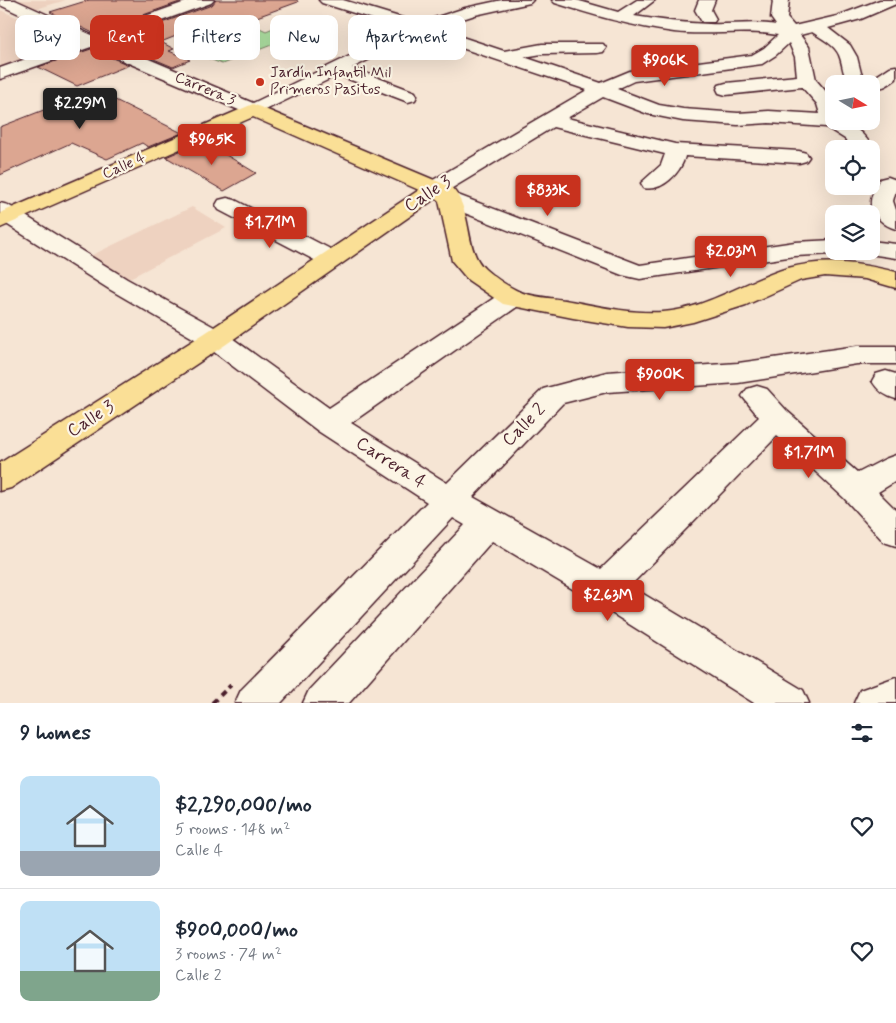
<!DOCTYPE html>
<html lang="en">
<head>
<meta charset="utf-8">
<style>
  body { margin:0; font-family:Mynerve,sans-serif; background:#f2f2f3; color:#1f2937; height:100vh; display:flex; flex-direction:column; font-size:19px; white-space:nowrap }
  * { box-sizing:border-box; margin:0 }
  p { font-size:16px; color:#747a83 }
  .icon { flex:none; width:28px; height:28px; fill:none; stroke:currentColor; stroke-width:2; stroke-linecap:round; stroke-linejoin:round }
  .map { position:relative; height:703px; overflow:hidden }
  .drawer { display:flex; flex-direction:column; background:#fff; flex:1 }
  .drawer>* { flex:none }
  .banner { position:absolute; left:15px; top:15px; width:500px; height:45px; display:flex; gap:10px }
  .needle { width:32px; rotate:100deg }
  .controls { position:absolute; left:825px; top:75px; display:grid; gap:10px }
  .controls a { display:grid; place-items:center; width:55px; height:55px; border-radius:10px; background:#fff; box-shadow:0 5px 20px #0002; font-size:25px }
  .price { position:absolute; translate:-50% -42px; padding:0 11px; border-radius:5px; background:#c8321e; color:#fff; font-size:16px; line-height:32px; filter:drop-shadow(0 1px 2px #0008) }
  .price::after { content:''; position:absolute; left:50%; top:30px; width:15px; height:11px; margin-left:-8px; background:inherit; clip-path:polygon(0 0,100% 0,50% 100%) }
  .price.selected { background:#222; color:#fff }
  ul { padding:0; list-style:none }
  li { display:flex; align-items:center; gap:15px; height:125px; padding:0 20px }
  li+li { border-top:1px solid #e0e1e3 }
  li span { display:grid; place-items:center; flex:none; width:140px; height:100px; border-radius:10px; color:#555 }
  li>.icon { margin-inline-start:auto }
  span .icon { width:60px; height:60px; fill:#fffc; stroke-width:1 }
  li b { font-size:21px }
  h2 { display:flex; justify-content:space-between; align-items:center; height:60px; padding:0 20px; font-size:21px }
  .tag { padding:0 18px; border-radius:10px; background:#fff; box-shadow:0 5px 20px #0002; font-size:18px; line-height:45px }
  .tag.selected { background:#c8321e; color:#fff }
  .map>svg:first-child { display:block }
</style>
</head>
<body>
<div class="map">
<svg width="896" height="703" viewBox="0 0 896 703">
  <rect width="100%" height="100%" fill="#f6e5d4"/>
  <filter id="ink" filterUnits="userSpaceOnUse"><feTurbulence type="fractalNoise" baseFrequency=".02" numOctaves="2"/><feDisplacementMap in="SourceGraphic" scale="10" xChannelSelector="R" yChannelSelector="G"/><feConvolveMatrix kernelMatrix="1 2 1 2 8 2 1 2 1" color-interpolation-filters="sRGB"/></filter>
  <g filter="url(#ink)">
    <!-- built -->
    <g fill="#eed2c0">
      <path d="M13 0H66L36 9Z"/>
      <path d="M0 10 75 42 0 70Z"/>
      <path d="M192 207 226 228 124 281 88 257Z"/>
    </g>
    <!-- green -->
    <path fill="#afe2a3" stroke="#7c8067" d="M247 22 266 31 288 22 313 29 222 64 202 56 212 51 195 44 228 33 224 32Z"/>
    <!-- building -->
    <g fill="#dca691" stroke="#4a1f2b">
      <path d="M89 0H185L93 33 50 12Z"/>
      <path d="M216 0H297L298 2 224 29 211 22 161 42 174 49 169 51 190 60 173 67 111 41 212 5Z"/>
      <path d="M91 49 129 65 77 86 38 67Z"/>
      <path d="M95 90 182 133 148 147 142 143 107 159 71 143 0 175V127Z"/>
      <path d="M203 141 256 173 224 191 166 157Z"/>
    </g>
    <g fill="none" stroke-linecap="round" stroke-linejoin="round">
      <!-- minor casing -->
      <g stroke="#4a1f2b" stroke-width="3">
        <g id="minor">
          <path d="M0 0H15L92 35 191 0H214L211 3 106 41 253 103 405 29 322 3 319 0H343L419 23 465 8 502 0H533L530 3 475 15 435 28 504 51 542 44H603L606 48 603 52 597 53 542 54 524 57 601 83 630 71 752 55 764 48 778 35C744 29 709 36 674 32 633 27 594 15 555 3L552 0H576L618 12 637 0H655L634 16C659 20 684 23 709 24 732 25 753 21 776 25L771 18 773 0H789L787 18 794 26 837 16 880 0H896V4L861 19 828 28 850 45 857 57 861 73 864 76 875 77 890 67 896 66V79C887 86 882 89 871 88V84H851C841 73 844 67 839 55 835 45 821 38 812 32L800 35 809 47 816 80 834 101V121C852 121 864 134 874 149L871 153V149H853L845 139 826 127 769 123 738 125 683 121 648 114 603 97 567 118 675 144 799 151 806 153 809 157 806 161 799 163 685 156C681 173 662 192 644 188L641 183 661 165 665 154 553 127 444 193 436 195 428 193 425 188 428 183 587 90 420 34 352 68 415 92 417 96 415 100 408 102 338 75 253 116 91 47 0 79V68L77 41 0 5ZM789 43 795 57 797 76 726 83 719 85 717 89 719 93 726 95 802 87 817 104 820 114 769 111 738 113 683 109 659 105 617 89 634 81 762 64 776 55Z"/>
          <path d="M699 0H715L711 10 716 19 714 22H702L695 10Z"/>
          <path d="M888 177 896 180V190L893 201 896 210V229C884 226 875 217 871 206 870 196 875 187 880 179Z"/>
          <path d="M450 192 640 265 795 242 834 240V251H843L834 254 795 256 640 279 622 275 442 204 439 199 442 194Z"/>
          <path d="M227 198 235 200 340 254 343 259 340 264 331 266 322 264 219 210 216 205 219 200Z"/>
          <path d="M0 203 8 205 127 279 225 333 329 408 503 292 512 290 521 292 525 298 521 304 351 423 447 483 543 389 607 372 738 363 857 346H896V364H857L738 383 607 392 563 403 473 497 601 569 759 417 742 396 747 389 757 386 767 389 787 411 858 473 885 459 896 455V481L878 492 896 510V546L884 542 844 498 777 436 630 586 803 690 809 703H754L591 600 492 541 349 703H303L309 690 465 525 453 518 281 703H235L241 690 427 502 318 431 205 345 109 289 0 220Z"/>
          <path d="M871 241 896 244V258L863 253 861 251H871Z"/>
          <path d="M886 371 896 374V399C885 396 878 391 872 381L876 374Z"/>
          <path d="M896 677V703H854L860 690Z"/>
        </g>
      </g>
      <!-- major casing -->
      <g stroke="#4a1f2b" stroke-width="3">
        <path id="major" d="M253 104 451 187C474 210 463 249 485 269 494 277 509 287 520 292 533 297 551 298 565 300 596 306 630 314 663 312 706 309 747 280 788 268 824 258 860 263 896 272V288L865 279 825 276 801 280 746 305 693 322 663 328 628 327 573 318 503 304 468 280 452 261 439 201 436 198 225 345 11 488 0 491V463L205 333 419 190 253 117 0 228V213Z"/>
      </g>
      <!-- path -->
      <path stroke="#4a1f2b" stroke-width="4" stroke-dasharray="6 5" stroke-linecap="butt" d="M212 703 231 685"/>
      <!-- minor -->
      <use href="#minor" fill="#fcf5e5" fill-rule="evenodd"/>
      <!-- major -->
      <use href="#major" fill="#fadf96" fill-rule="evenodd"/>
    </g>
  </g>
  <!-- markers -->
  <circle fill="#c8321e" stroke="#fcf5e5" stroke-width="2" cx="260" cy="82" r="5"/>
  <g text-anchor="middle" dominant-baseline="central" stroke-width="4.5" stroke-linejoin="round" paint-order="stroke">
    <!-- far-poi labels -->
    <g font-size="15" fill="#4a1f2b" stroke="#fcf5e5" text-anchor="start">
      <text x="270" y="73">Jardín Infantil Mil<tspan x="270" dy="17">Primeros Pasitos</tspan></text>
    </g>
    <!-- far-street labels -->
    <g font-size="15" fill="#4a1f2b" stroke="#fcf5e5">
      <text transform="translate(205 89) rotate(23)">Carrera 3</text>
      <text transform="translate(124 166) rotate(-24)">Calle 4</text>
    </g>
    <!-- street labels -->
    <g font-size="18" fill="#4a1f2b" stroke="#fcf5e5">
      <text transform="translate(428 194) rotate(-33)">Calle 3</text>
      <text transform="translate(91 419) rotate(-33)">Calle 3</text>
      <text transform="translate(524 425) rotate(-45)">Calle 2</text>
      <text transform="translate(391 463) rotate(33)">Carrera 4</text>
    </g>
  </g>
</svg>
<div class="controls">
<a><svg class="needle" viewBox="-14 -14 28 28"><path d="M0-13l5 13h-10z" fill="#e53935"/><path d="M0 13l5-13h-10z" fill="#747a83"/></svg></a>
<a><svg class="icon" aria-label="locate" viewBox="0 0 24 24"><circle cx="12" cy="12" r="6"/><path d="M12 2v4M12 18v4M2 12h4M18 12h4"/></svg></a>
<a><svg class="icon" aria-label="layers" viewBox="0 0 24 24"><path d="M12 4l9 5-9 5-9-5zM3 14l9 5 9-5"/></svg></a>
</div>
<b class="price" style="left:665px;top:87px">$906K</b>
<b class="price selected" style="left:80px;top:130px">$2.29M</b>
<b class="price" style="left:212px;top:166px">$965K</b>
<b class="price" style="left:548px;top:217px">$833K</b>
<b class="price" style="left:270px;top:249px">$1.71M</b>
<b class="price" style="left:731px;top:278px">$2.03M</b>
<b class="price" style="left:660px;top:401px">$900K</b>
<b class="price" style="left:809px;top:479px">$1.71M</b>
<b class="price" style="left:608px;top:622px">$2.63M</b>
<div class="banner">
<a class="tag">Buy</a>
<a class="tag selected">Rent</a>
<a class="tag">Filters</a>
<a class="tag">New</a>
<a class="tag">Apartment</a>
</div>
</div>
<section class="drawer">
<h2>9 homes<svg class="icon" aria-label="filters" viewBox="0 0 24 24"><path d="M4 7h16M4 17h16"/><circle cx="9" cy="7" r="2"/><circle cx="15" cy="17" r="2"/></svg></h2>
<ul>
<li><span style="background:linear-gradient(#bfe0f5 75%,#9aa5b1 0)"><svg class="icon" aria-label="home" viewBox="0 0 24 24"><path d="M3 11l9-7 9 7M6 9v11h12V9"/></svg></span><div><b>$2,290,000/mo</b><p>5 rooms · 148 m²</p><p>Calle 4</p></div><svg class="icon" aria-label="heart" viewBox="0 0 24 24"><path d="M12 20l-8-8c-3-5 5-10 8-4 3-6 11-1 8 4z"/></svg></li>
<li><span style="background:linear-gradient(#bfe0f5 70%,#7fa58c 0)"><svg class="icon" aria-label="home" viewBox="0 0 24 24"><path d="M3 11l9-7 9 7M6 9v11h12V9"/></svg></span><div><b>$900,000/mo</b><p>3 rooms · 74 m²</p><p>Calle 2</p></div><svg class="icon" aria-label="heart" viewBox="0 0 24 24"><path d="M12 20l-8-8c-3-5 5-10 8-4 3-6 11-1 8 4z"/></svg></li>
</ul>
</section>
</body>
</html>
